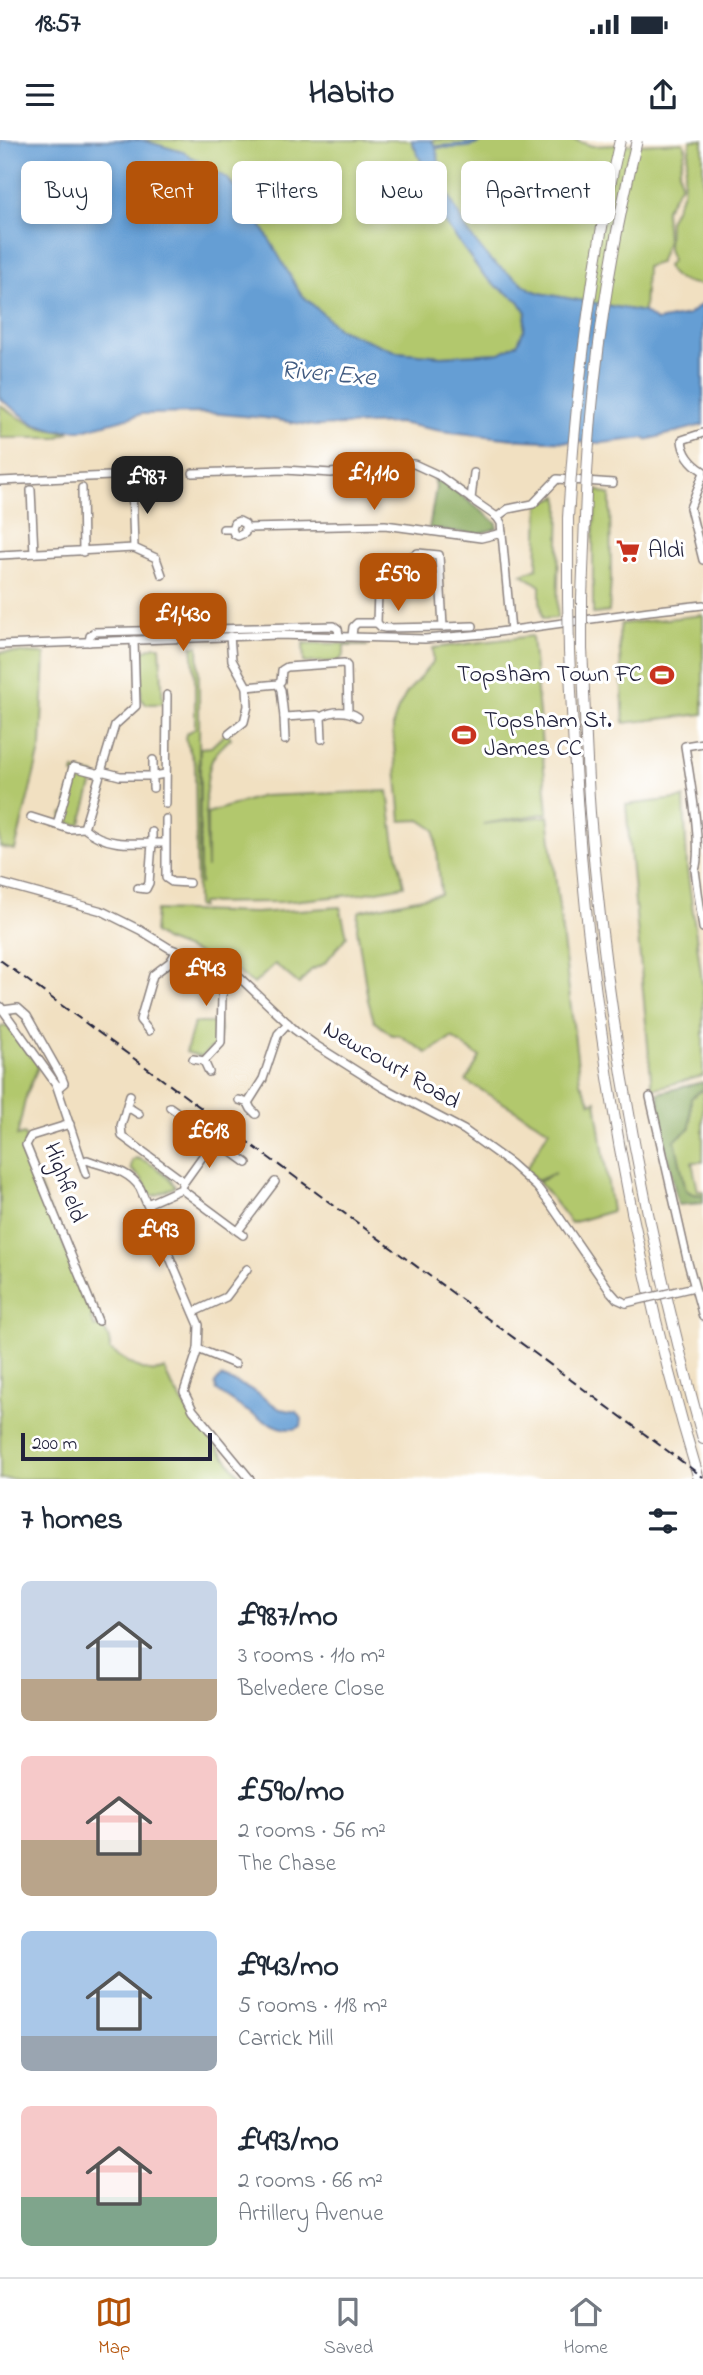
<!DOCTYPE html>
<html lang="en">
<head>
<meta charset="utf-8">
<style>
  body { margin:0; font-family:"Indie Flower",sans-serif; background:#f6f6f7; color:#1f2937; height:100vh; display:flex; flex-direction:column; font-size:26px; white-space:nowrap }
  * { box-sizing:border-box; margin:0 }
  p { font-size:23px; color:#747a83 }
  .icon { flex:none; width:38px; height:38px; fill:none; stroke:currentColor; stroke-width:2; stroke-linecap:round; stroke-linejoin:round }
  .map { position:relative; height:1339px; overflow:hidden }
  .details { display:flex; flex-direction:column; background:#fff; flex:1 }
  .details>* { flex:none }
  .top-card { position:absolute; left:21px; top:21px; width:662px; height:63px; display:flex; gap:14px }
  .scale { position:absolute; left:21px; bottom:18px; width:191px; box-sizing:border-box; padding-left:7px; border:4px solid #22223b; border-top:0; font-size:19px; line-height:24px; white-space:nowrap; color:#22223b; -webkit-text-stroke:5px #fff; paint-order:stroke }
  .price { position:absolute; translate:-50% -60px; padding:0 16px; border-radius:14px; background:#b45309; color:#fff; font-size:23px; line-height:46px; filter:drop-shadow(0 2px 4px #0008) }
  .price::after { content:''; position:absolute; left:50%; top:42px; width:21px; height:16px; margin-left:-10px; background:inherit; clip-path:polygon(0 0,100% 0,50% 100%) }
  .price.active { background:#222; color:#fff }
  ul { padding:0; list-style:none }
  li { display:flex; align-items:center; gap:21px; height:175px; padding:0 21px }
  li span { display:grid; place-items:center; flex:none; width:196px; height:140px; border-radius:10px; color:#555 }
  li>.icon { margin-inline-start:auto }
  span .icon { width:84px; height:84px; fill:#fffc; stroke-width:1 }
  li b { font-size:30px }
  h2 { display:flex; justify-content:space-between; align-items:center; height:84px; padding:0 21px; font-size:30px }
  .chip { padding:0 24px; border-radius:10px; background:#fff; box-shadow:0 4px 10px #0003; font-size:24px; line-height:63px }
  .chip.active { background:#b45309; color:#fff }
  .status { display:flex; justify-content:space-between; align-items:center; height:49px; padding:0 35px; background:#fff; direction:ltr }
  .status svg { height:19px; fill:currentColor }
  header { display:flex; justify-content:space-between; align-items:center; height:91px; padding:0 21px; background:#fff; font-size:32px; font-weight:700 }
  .menu { display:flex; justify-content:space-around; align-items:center; height:98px; border-top:2px solid #e0e1e3; background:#fff; font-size:19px; color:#747a83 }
  .menu a { display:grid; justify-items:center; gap:4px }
  .menu .active { color:#b45309 }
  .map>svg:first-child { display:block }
</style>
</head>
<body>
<div class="status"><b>18:57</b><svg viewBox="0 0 49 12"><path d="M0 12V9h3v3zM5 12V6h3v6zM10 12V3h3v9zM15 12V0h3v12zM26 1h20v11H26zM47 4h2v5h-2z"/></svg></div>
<header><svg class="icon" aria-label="menu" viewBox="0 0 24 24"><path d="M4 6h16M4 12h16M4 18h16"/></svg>Habito<svg class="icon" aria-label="share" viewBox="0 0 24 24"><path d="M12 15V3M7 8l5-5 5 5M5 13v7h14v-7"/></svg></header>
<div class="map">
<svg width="703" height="1339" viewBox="0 0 703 1339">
  <rect width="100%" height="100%" fill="#fff"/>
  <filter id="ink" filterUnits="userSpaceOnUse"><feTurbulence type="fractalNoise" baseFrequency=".0143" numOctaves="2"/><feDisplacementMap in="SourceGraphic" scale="14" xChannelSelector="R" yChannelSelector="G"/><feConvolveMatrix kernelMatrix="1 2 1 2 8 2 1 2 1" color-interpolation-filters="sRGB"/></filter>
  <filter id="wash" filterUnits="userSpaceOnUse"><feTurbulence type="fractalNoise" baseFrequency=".00686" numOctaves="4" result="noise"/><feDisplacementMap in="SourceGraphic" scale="28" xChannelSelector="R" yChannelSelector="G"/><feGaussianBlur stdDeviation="1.57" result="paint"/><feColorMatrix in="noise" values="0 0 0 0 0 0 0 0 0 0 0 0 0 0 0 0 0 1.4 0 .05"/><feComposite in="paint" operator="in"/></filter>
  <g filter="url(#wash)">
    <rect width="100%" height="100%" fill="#f1e0c1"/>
    <!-- green -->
    <g fill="#b2c86d" stroke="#6a7554" stroke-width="2">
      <path d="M142 0H411L424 27 426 47 434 68 481 132 519 161 526 171 524 189 518 203 500 213 441 216 397 212 339 189 299 153 256 76 228 39Z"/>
      <path d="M431 0H575L592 6 683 2 686 8 679 31 681 44 665 70 667 101 659 123 646 127 644 172 540 153 532 150C517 140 501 130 487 118 468 100 454 71 445 47 438 32 440 13 431 0Z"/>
      <path d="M691 0H703V145C690 144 672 140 667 126L672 120 668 109 669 81 683 52 684 37Z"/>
      <path d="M0 265C24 282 40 291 70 292L56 298H0Z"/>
      <path d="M597 350 610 355 611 438 609 472 593 474V398Z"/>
      <path d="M558 356 560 365 557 478 543 479 540 461V446L522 434 537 428 539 364Z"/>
      <path d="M703 475V574L624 583 619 496 621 484Z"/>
      <path d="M532 496 548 673 483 684 548 676 580 942 591 963 596 961 612 1071 571 1083 539 1042 555 1033 537 1041 526 1029 549 990 466 941 480 917 452 898 427 913 399 895H392L374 881 368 860 357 789 358 774 360 771 441 754 435 690 420 680 401 681 393 594V584L398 569 406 554 433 522V508Z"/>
      <path d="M303 503 360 504 368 506H344V515L339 521 304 523Z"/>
      <path d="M155 506H160L163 564H146L141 559V512Z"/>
      <path d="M192 506H198C201 586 197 666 200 745V608L211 607 227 592 231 598C225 604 217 610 213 618 201 643 207 700 207 728V673L262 656 388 651 394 698 404 746 361 754 282 762 201 763V767H197L195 624 185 598 186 594 195 588V539Z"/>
      <path d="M0 512 45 514 41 606 15 710 0 707Z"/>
      <path d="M74 630 95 635 81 683 78 685 61 681 63 673H66L69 665 67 661 77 636 73 634Z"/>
      <path d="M684 658 687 728 703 848V936L652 949 626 665Z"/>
      <path d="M340 767 347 796 324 824 311 830 299 844 275 824 254 844 228 825 164 800 154 793 156 770 255 773Z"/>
      <path d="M194 883H218L220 891 214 908 212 907 201 917 186 912Z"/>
      <path d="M7 886 39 925 26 956 17 996 24 994 26 996 24 1008 93 1177 91 1179 95 1187 100 1186C108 1193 110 1200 110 1210 125 1220 147 1238 165 1229 169 1253 226 1317 243 1339H0V887Z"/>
      <path d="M703 949V1022H692L698 1051H703V1055L693 1054 686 1050 674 1000 690 988 691 958Z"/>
      <path d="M136 1018C149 1021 170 1035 175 1047L155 1056 150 1054 142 1039 131 1029 132 1021Z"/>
    </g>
    <!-- forest -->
    <g fill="#8dac60" stroke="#58674e" stroke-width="2">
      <path d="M434 339 449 346 497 383V388L479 394 429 389 436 347Z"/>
      <path d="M703 942V949L691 958 690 988 675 1000 686 1050 693 1054 703 1055V1063L678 1065 665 1005 658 953Z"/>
    </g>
    <!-- water -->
    <g fill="#659ed4" stroke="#446088" stroke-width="2">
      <path d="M0 0H142L183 12 228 39 256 76 300 153 339 189 397 212 441 216 500 213 518 203 524 189 526 172 519 161 493 144 481 132 434 68 426 47 424 27 411 0H431L436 6C452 4 468 6 483 0 472 11 451 7 436 8L444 46 467 91 490 120 532 150 540 153 644 172 656 181 688 175 703 163V285L646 300 645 298 602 303 523 300 441 291 399 283 315 286 264 278 209 273 142 274 83 290H56L33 283 0 259Z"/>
      <path d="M221 1237 251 1249 280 1269 297 1272 302 1279 301 1286C283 1300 234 1262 217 1251L215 1243Z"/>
    </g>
  </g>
  <g filter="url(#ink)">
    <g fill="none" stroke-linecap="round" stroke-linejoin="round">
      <!-- minor casing -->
      <g stroke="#8a817e" stroke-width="10">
        <g id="minor">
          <path d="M703 293 682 300C683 314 692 324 703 331"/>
          <path d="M193 333 285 330 331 333 396 324H414L438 335 471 359"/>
          <path d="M474 333 471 359 497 377 501 383 511 491"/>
          <path d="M703 335 690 368 703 420"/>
          <path d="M0 341 155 334"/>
          <path d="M132 345 134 408"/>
          <path d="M82 348 83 412"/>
          <path d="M31 350 34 413"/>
          <path d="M497 377 508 369 533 364 557 339 613 343"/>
          <path d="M247 388 385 385 481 398 502 393"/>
          <path d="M223 389H232L234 394 238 396 245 393V384L239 381 234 383 232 389"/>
          <path d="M0 415 134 408 156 418 162 435"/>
          <path d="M377 483 378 451"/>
          <path d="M443 487 473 486"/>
          <path d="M352 496 353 487 357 483H377L381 487 385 488 443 487 439 415 418 413 412 416 411 427"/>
          <path d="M89 502 90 496 94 492 334 486 338 489 339 495"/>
          <path d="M0 505 278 495 425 499 484 494 649 471 703 465"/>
          <path d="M247 547 278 544"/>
          <path d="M348 572 347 526 344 523 287 527 282 530 281 541 278 544 281 550 284 577 317 575 321 577C332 570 348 570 358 577"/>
          <path d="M284 577 285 600"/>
          <path d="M321 577 322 599"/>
          <path d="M229 594 244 582 248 566 247 547 232 520 230 496"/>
          <path d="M703 603 685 606C689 633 703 708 695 730L703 788"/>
          <path d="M101 631 120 636H153V620"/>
          <path d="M153 648V636L166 634"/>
          <path d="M166 664 167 555"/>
          <path d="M31 677 69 689 84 688"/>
          <path d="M166 679V738L172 742 189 743"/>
          <path d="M57 685 73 627 100 634"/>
          <path d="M84 688 115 585 136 566 134 500"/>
          <path d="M84 688C104 705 127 704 152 703V692"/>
          <path d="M0 743 102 771 140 790 169 808 218 827 240 838 295 890 317 906 382 947 464 990 510 1023 537 1047 551 1065 610 1151 617 1159 626 1163"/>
          <path d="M138 748 146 749 149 743 152 703H165"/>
          <path d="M0 866 56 944 86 1034"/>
          <path d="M3 870 18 868 27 876 62 938 64 943 58 948"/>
          <path d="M149 891 140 880 153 835 170 822 176 812"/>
          <path d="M193 919 204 921 221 903 222 855 232 833"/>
          <path d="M204 921 209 932"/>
          <path d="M130 955 121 986 122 996 183 1041"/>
          <path d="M650 957 687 1119 703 1177"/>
          <path d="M239 960 248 963 251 969 256 974"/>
          <path d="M248 963 263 939 278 894 288 883"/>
          <path d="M170 967 247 1023"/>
          <path d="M126 969H131L139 974"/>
          <path d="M70 984 31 996 26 1005 98 1181"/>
          <path d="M82 1022 87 1020C107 1028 128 1029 140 1048L199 1185 198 1209 184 1252 193 1270 250 1339"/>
          <path d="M182 1045 215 999"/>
          <path d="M147 1064 181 1049 243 1095"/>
          <path d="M238 1091 275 1042"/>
          <path d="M194 1172 226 1157 247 1129"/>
          <path d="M198 1209 235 1224"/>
        </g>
      </g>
      <!-- highway casing -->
      <g stroke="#8a817e" stroke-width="12">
        <g id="highway">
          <path d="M568 378V459"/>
          <path d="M582 458 585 378"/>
          <path d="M582 509C585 563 586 618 590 673 607 885 646 1094 703 1299"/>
          <path d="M569 511C574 615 579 719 592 822 613 996 648 1171 699 1339"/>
        </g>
      </g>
      <!-- minor -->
      <use href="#minor" stroke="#fff" stroke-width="7"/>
      <!-- highway -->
      <use href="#highway" stroke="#fff" stroke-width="10"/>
      <!-- rail -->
      <path stroke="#22223b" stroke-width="2" stroke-dasharray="10 5" stroke-linecap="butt" d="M0 820 703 1337"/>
      <!-- minor-bridge casing -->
      <g stroke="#8a817e" stroke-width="10" stroke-linecap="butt">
        <path id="minor-bridge" d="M626 1163 690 1148"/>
      </g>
      <!-- highway-bridge casing -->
      <g stroke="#8a817e" stroke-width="12" stroke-linecap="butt">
        <g id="highway-bridge">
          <path d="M568 378C576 251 591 124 620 0"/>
          <path d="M585 378C589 251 607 123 637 0"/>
          <path d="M582 458V509"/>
          <path d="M568 459 569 511"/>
        </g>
      </g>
      <!-- minor-bridge -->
      <use href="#minor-bridge" stroke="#fff" stroke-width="7"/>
      <!-- highway-bridge -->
      <use href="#highway-bridge" stroke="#fff" stroke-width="10"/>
    </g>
  </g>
  <!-- icons -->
  <defs>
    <g id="supermarket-bare" transform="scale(1.89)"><path d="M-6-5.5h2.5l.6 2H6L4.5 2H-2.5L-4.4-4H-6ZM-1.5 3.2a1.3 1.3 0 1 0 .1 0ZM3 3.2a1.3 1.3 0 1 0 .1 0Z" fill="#c8321e" stroke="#fff" stroke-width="2.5" paint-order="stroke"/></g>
    <g id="stadium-bare" transform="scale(1.89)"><path d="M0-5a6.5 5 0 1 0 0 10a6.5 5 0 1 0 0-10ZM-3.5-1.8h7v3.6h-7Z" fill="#c8321e" stroke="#fff" stroke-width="2.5" paint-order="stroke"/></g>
  </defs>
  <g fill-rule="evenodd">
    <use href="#supermarket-bare" x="628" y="411"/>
    <use href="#stadium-bare" x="662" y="535"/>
    <use href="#stadium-bare" x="464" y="595"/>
  </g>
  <g text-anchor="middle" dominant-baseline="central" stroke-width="6" stroke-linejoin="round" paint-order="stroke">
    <!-- poi labels -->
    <g font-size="24" fill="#22223b" stroke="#fff" text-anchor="start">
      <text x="648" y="411">Aldi</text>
      <text x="642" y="535" text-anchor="end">Topsham Town FC</text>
      <text x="484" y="581">Topsham St.<tspan x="484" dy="28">James CC</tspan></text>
    </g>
    <!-- street labels -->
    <g font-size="24" fill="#22223b" stroke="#fff">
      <text transform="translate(391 926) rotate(30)">Newcourt Road</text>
      <text transform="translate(64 1043) rotate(70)">Highfield</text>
    </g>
    <!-- water labels -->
    <g font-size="26" font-style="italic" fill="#405a80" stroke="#fff">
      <text transform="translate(328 235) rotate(5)">River Exe</text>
    </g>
  </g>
</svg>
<div class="scale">200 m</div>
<b class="price" style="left:374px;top:372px">£1,110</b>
<b class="price active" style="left:147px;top:376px">£987</b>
<b class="price" style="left:398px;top:473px">£590</b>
<b class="price" style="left:183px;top:513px">£1,430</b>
<b class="price" style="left:206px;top:868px">£943</b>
<b class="price" style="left:209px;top:1030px">£618</b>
<b class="price" style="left:159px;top:1129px">£493</b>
<div class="top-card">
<a class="chip">Buy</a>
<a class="chip active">Rent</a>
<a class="chip">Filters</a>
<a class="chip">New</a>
<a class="chip">Apartment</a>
</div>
</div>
<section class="details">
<h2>7 homes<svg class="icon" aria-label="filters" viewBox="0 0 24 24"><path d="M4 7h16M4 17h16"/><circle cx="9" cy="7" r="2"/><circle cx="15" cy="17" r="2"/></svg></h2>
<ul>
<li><span style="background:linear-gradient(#c9d6e8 70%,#b9a48a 0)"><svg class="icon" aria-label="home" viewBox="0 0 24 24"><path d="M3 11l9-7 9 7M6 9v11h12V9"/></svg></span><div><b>£987/mo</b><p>3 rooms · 110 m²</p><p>Belvedere Close</p></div></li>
<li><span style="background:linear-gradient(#f6c9c9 60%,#b9a48a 0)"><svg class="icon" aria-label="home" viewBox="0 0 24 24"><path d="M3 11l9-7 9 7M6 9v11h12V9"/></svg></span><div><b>£590/mo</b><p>2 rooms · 56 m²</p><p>The Chase</p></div></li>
<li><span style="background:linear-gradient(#a9c7e8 75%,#9aa5b1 0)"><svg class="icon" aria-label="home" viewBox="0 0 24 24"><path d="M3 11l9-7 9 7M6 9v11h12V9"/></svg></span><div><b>£943/mo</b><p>5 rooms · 118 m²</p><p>Carrick Mill</p></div></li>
<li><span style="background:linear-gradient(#f6c9c9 65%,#7fa58c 0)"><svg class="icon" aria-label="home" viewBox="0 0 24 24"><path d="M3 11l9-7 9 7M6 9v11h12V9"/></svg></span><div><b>£493/mo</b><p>2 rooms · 66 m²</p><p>Artillery Avenue</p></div></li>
</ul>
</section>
<nav class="menu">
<a class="active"><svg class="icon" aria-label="map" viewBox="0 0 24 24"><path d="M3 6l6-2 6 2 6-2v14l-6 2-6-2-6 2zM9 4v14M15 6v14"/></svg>Map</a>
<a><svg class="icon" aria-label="saved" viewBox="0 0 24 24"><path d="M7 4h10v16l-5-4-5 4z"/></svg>Saved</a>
<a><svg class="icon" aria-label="home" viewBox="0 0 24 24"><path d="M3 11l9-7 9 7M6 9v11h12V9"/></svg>Home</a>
</nav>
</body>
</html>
